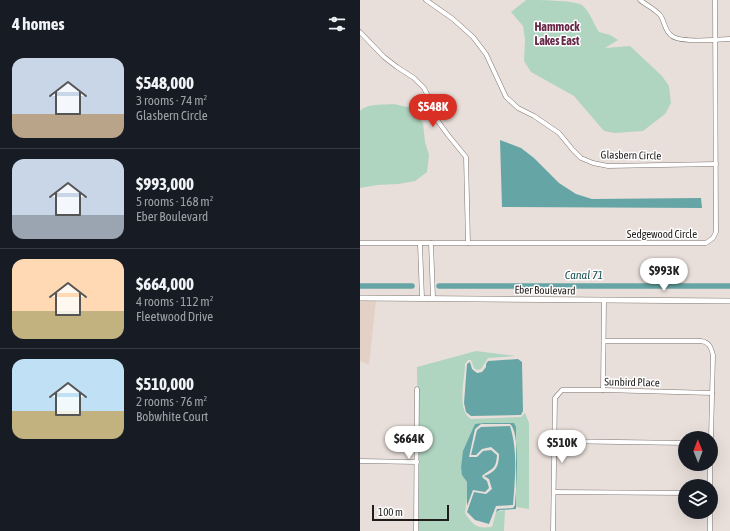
<!DOCTYPE html>
<html lang="en">
<head>
<meta charset="utf-8">
<style>
  body { margin:0; font-family:"Asap Condensed",sans-serif; background:#20242c; color:#f1f3f6; height:100vh; display:flex; flex-direction:column; font-size:15px; white-space:nowrap }
  * { box-sizing:border-box; margin:0 }
  p { font-size:13px; color:#9ea1a6 }
  .icon { flex:none; width:22px; height:22px; fill:none; stroke:currentColor; stroke-width:2; stroke-linecap:round; stroke-linejoin:round }
  .map { position:relative; flex:1; overflow:hidden }
  .drawer { display:flex; flex-direction:column; background:#171b24; width:360px }
  .drawer>* { flex:none }
  .needle { width:26px; rotate:359deg }
  .controls { position:absolute; left:318px; top:431px; display:grid; gap:8px }
  .controls a { display:grid; place-items:center; width:40px; height:40px; border-radius:50%; background:#171b24; box-shadow:0 4px 16px #0002; font-size:20px }
  .scale { position:absolute; left:12px; bottom:10px; width:77px; box-sizing:border-box; padding-left:4px; border:2px solid #201c1b; border-top:0; font-size:11px; line-height:14px; white-space:nowrap; color:#201c1b; -webkit-text-stroke:3px #fff; paint-order:stroke }
  .price { position:absolute; translate:-50% -34px; padding:0 9px; border-radius:14px; background:#fff; color:#222; font-size:13px; line-height:26px; filter:drop-shadow(0 1px 2px #0008) }
  .price::after { content:''; position:absolute; left:50%; top:24px; width:12px; height:9px; margin-left:-6px; background:inherit; clip-path:polygon(0 0,100% 0,50% 100%) }
  .price.current { background:#d93025; color:#fff }
  ul { padding:0; list-style:none }
  li { display:flex; align-items:center; gap:12px; height:100px; padding:0 12px }
  li+li { border-top:1px solid #363941 }
  li span { display:grid; place-items:center; flex:none; width:112px; height:80px; border-radius:12px; color:#555 }
  li>.icon { margin-inline-start:auto }
  span .icon { width:48px; height:48px; fill:#fffc; stroke-width:1 }
  li b { font-size:17px }
  h2 { display:flex; justify-content:space-between; align-items:center; height:48px; padding:0 12px; font-size:17px }
  main { display:flex; flex:1; min-height:0 }
  .map>svg:first-child { display:block }
</style>
</head>
<body>
<main>
<section class="drawer">
<h2>4 homes<svg class="icon" aria-label="filters" viewBox="0 0 24 24"><path d="M4 7h16M4 17h16"/><circle cx="9" cy="7" r="2"/><circle cx="15" cy="17" r="2"/></svg></h2>
<ul>
<li><span style="background:linear-gradient(#c9d6e8 70%,#b9a48a 0)"><svg class="icon" aria-label="home" viewBox="0 0 24 24"><path d="M3 11l9-7 9 7M6 9v11h12V9"/></svg></span><div><b>$548,000</b><p>3 rooms · 74 m²</p><p>Glasbern Circle</p></div></li>
<li><span style="background:linear-gradient(#c9d6e8 70%,#9aa5b1 0)"><svg class="icon" aria-label="home" viewBox="0 0 24 24"><path d="M3 11l9-7 9 7M6 9v11h12V9"/></svg></span><div><b>$993,000</b><p>5 rooms · 168 m²</p><p>Eber Boulevard</p></div></li>
<li><span style="background:linear-gradient(#ffd9b3 65%,#c2b280 0)"><svg class="icon" aria-label="home" viewBox="0 0 24 24"><path d="M3 11l9-7 9 7M6 9v11h12V9"/></svg></span><div><b>$664,000</b><p>4 rooms · 112 m²</p><p>Fleetwood Drive</p></div></li>
<li><span style="background:linear-gradient(#bfe0f5 65%,#c2b280 0)"><svg class="icon" aria-label="home" viewBox="0 0 24 24"><path d="M3 11l9-7 9 7M6 9v11h12V9"/></svg></span><div><b>$510,000</b><p>2 rooms · 76 m²</p><p>Bobwhite Court</p></div></li>
</ul>
</section>
<div class="map">
<svg width="370" height="531" viewBox="0 0 370 531">
  <rect width="100%" height="100%" fill="#e9dfda"/>
  <!-- built -->
  <path fill="#e3d1c8" d="M0 301H16L9 365 0 361Z"/>
  <!-- green -->
  <g fill="#afd4bf">
    <path d="M166 0C180 0 211 0 222 5 230 12 233 23 239 32L250 35 258 40 245 48 270 46 302 76 309 86 311 103 305 114 283 131 255 133 244 131 214 96 171 72 164 61 165 40 163 26 151 12Z"/>
    <path d="M34 104 52 108 63 123 65 142 69 155 67 172 55 181 38 184 17 185 0 188V111C7 103 24 105 34 104Z"/>
    <path d="M116 351 156 356 128 358 121 369 117 370 114 368 111 360H108L105 364C105 379 96 410 111 419L161 417 165 413 169 423V509L156 507V427L154 424H115L101 468C102 477 105 477 107 483 109 493 106 503 105 513 113 525 116 529 132 527L136 512 145 510 144 531H59L57 367Z"/>
  </g>
  <!-- water -->
  <g fill="#66a5a5">
    <path d="M140 140 161 148 174 158 199 183 216 194 232 199 341 198 342 208 142 207Z"/>
    <path d="M158 359 162 362 163 411 161 415 111 416 106 412 104 403 107 364 110 362 112 369 117 373 122 372 126 367V364L128 361Z"/>
    <path d="M125 423H154L156 427V509L140 510 136 512 137 509 153 508 155 505C156 490 161 433 150 424H121L115 429 109 457H117L123 451 131 450 137 455C136 471 131 468 122 476L123 478 127 481 129 488 125 492 113 490 107 506V482L102 475 101 468 103 451 115 424Z"/>
    <path d="M150 426C158 451 155 479 153 505L136 506 129 524 115 520 107 512 114 492 126 494 132 489 129 479 124 476C136 472 139 466 139 454L131 447 122 449 116 455H111L117 430 121 427Z"/>
  </g>
  <g fill="none" stroke-linecap="round" stroke-linejoin="round">
    <!-- canal -->
    <g stroke="#66a5a5" stroke-width="5.5">
      <path d="M0 286H52"/>
      <path d="M79 286H370"/>
    </g>
    <!-- minor casing -->
    <g stroke="#7f7672" stroke-width="5">
      <g id="minor">
        <path d="M66 0 93 19 113 37 126 54 146 97 158 108 174 116 199 133 213 150 221 158 233 163 248 166 356 164"/>
        <path d="M280 0C286 5 295 9 300 15 305 21 304 31 312 36 321 43 357 40 370 39"/>
        <path d="M0 32 24 57 37 67 54 78 64 88 69 98 77 120 88 135 106 157 108 243"/>
        <path d="M0 243H346L353 238 356 232 355 0"/>
        <path d="M71 243 73 298"/>
        <path d="M60 244 62 298"/>
        <path d="M244 341H341C349 342 351 347 353 355L351 438"/>
        <path d="M243 390 244 300"/>
        <path d="M194 441 325 443"/>
        <path d="M0 461 57 462"/>
        <path d="M350 486V464"/>
        <path d="M194 492 325 493"/>
        <path d="M350 512V531"/>
        <path d="M56 531 57 389"/>
        <path d="M193 531 195 398 202 390H243L352 393"/>
      </g>
    </g>
    <!-- tertiary casing -->
    <g stroke="#7f7672" stroke-width="6">
      <path id="tertiary" d="M0 298 370 301"/>
    </g>
    <!-- minor -->
    <use href="#minor" stroke="#fff" stroke-width="4"/>
    <!-- tertiary -->
    <use href="#tertiary" stroke="#fff" stroke-width="5"/>
  </g>
  <g text-anchor="middle" dominant-baseline="central" stroke-width="3" stroke-linejoin="round" paint-order="stroke">
    <!-- street labels -->
    <g font-size="11" fill="#201c1b" stroke="#fff">
      <text transform="translate(271 155) rotate(1)">Glasbern Circle</text>
      <text x="302" y="234">Sedgewood Circle</text>
      <text transform="translate(185 290) rotate(1)">Eber Boulevard</text>
      <text transform="translate(272 382) rotate(1)">Sunbird Place</text>
    </g>
    <!-- neighbourhood labels -->
    <g font-size="12" font-weight="bold" fill="#692949" stroke="#fff">
      <text x="197" y="27">Hammock<tspan x="197" dy="14">Lakes East</tspan></text>
    </g>
    <!-- water labels -->
    <g font-size="12" font-style="italic" fill="#1c5354" stroke="#fff">
      <text x="224" y="275">Canal 71</text>
    </g>
  </g>
</svg>
<div class="controls">
<a><svg class="needle" viewBox="-14 -14 28 28"><path d="M0-13l5 13h-10z" fill="#e53935"/><path d="M0 13l5-13h-10z" fill="#9ea1a6"/></svg></a>
<a><svg class="icon" aria-label="layers" viewBox="0 0 24 24"><path d="M12 4l9 5-9 5-9-5zM3 14l9 5 9-5"/></svg></a>
</div>
<div class="scale">100 m</div>
<b class="price current" style="left:73px;top:128px">$548K</b>
<b class="price" style="left:304px;top:292px">$993K</b>
<b class="price" style="left:49px;top:460px">$664K</b>
<b class="price" style="left:202px;top:464px">$510K</b>
</div>
</main>
</body>
</html>
